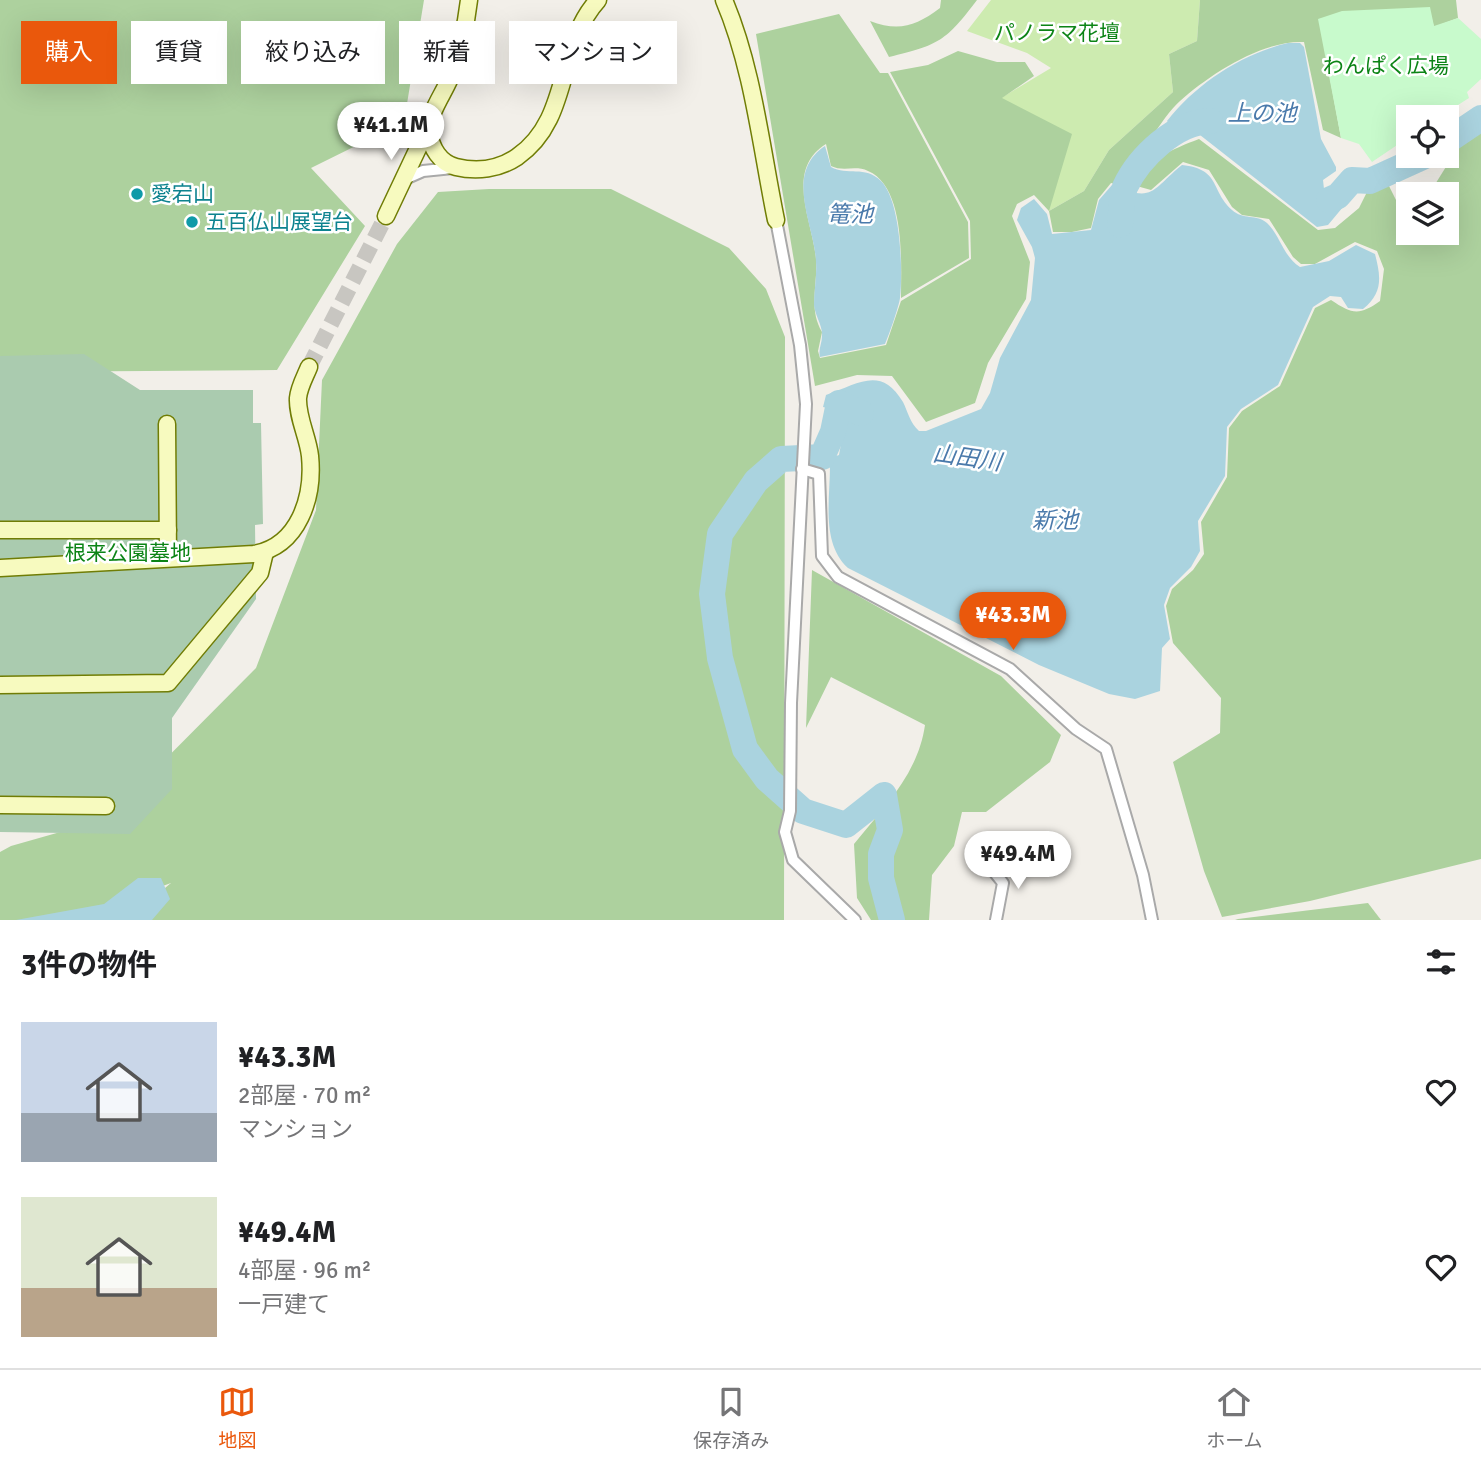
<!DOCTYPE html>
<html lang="ja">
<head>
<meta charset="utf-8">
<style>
  body { margin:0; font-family:Signika,"Noto Sans JP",sans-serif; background:#f6f6f6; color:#202124; height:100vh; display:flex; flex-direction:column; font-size:26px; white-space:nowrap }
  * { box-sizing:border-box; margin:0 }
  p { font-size:23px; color:#757577 }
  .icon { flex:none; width:38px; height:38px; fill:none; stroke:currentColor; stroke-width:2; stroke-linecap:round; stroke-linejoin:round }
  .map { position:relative; height:920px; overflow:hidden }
  .details { display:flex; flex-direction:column; background:#fff; flex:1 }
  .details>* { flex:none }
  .banner { position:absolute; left:21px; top:21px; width:700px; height:63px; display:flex; gap:14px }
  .controls { position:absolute; left:1396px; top:105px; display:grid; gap:14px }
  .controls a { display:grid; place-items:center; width:63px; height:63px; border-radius:0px; background:#fff; box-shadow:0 7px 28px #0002; font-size:35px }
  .price { position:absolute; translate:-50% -60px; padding:0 16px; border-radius:24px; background:#fff; color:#222; font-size:23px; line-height:46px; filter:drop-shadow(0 2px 4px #0008) }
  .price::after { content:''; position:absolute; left:50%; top:42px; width:21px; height:16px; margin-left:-10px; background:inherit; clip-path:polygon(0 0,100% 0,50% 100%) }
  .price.current { background:#ea580c; color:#fff }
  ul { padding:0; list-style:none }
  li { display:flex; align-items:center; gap:21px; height:175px; padding:0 21px }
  li span { display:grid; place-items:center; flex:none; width:196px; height:140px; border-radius:0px; color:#555 }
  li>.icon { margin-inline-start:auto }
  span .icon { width:84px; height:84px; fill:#fffc; stroke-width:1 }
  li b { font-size:30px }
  h2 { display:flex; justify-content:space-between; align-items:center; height:84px; padding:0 21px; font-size:30px }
  .pill { padding:0 24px; border-radius:0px; background:#fff; box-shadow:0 7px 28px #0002; font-size:24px; line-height:63px }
  .pill.current { background:#ea580c; color:#fff }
  .tab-bar { display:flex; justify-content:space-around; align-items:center; height:98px; border-top:2px solid #e0e0e0; background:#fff; font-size:19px; color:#757577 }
  .tab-bar a { display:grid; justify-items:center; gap:4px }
  .tab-bar .current { color:#ea580c }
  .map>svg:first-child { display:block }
</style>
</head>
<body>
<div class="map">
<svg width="1481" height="920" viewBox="0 0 1481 920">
  <rect width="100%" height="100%" fill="#f2efe9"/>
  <!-- grass -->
  <path fill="#cdebb0" d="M991 0H1200L1197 41 1169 54 1173 92 1109 150 1084 191 1049 211 1001 98 1051 68 1027 53 967 31Z"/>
  <!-- forest -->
  <g fill="#add19e">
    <path d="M0 0H424L404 122 311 168 365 226 277 370 0 372Z"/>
    <path d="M941 0H977C946 41 939 45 889 57L870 21C899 32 916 26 940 8Z"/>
    <path d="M1200 0H1456L1458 18 1434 27 1429 8 1319 19 1341 138 1323 130 1304 42C1263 40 1210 74 1180 101 1161 118 1137 162 1122 185L1111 183 1098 199 1091 228 1072 232H1053L1049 211 1034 195 1017 204 1012 216 1030 262 1026 299 988 363 975 403 926 422 892 376 857 375 815 386 756 34 839 14 880 73H888L968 222 969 258 901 298C901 264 906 187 868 171 856 165 843 172 831 166L826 144C784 170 813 222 816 259 818 285 808 308 822 332L818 351 820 358 886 345 901 301 971 259 970 221 890 72 928 65 958 51 997 62H1025L1034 76 1002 98 1072 134 1049 211 1084 191 1109 150 1173 92 1169 54 1197 41Z"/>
    <path d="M1481 122V859L1310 901 1222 917 1204 871 1173 762 1220 733 1221 698 1173 643 1166 606 1172 589 1193 570 1204 554 1201 522 1227 477 1229 428 1242 411 1280 386 1315 308 1331 300C1352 314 1359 316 1380 301L1384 269 1377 251 1355 242 1315 264H1301L1293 257 1269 219 1242 215 1232 207 1209 170 1183 162 1151 190 1133 185C1148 160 1172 149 1199 139L1318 230 1335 228 1359 208 1368 190 1386 180 1401 210 1409 209V233H1447V194H1429L1454 154Z"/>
    <path d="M489 189H611L729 248 766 289 785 337 784 920H127L171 883 69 920H0V852L11 846 106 819 256 668 316 510 322 380 397 244 438 192Z"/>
    <path d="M812 570 1001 676 1061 735 1050 762 986 812H962L954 846 932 875 929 920H871L857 898 854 844C884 807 918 774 925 725L831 677 806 728Z"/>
    <path d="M1368 903 1381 920H1235L1238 919Z"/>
  </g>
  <!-- cemetery -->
  <path fill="#aacbaf" d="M84 354 140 390H253V423H261L263 524 255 525 256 599 172 718V789L130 834 0 832V356Z"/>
  <!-- park -->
  <path fill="#c8facc" d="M1430 7 1434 26 1458 18 1481 39V79L1467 92 1469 98 1439 117H1409V137L1372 162 1359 144 1341 138 1318 19 1342 11Z"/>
  <!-- water -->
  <g fill="#aad3df">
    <path d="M1288 43H1300L1304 47 1321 139 1336 167V171L1323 180 1324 189 1332 192 1346 174 1354 176 1358 189 1328 225 1317 227 1200 135 1182 140 1167 121C1196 84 1241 54 1288 43Z"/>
    <path d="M825 146 831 167C847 176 865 165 881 181 901 201 903 271 900 298 899 306 889 335 885 344L820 357C818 349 822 344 822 336 823 326 815 316 814 305 814 291 817 276 816 262 815 226 783 174 825 146Z"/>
    <path d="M1182 165C1221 169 1210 190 1232 210 1243 220 1257 214 1267 223 1281 237 1283 256 1300 267L1329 261 1356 245 1375 254C1381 277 1383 293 1363 309L1348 308 1341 297 1330 296 1313 307 1278 385 1241 409 1227 427 1225 476 1198 521 1200 551 1191 567 1170 588 1164 605 1170 639 1162 648 1160 691 1135 699 1109 694 1039 665 848 568C821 543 830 500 830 466L833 457 839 455 846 416 844 412 823 407 826 395C858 384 881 365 903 402 908 412 910 423 919 431H926L981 409 990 393 1000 358 1031 300 1035 258 1032 247 1017 220 1021 208 1034 199 1047 214 1052 234 1091 230 1099 200 1112 185C1155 203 1151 190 1182 165Z"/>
    <path d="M138 878H161L170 899 152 920H16L104 904Z"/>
  </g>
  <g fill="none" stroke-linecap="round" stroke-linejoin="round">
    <!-- river -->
    <g stroke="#aad3df" stroke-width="26">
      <path d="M1447 141 1481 118"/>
      <path d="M1329 200 1338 196 1352 180 1370 181 1425 156"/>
      <path d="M1120 225C1121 214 1121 198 1125 187 1139 157 1176 122 1210 121"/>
      <path d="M861 413 839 403 833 432 822 457 781 459 756 481 720 534 712 594 720 658 745 749 767 779 803 811 846 825 884 795 890 830 881 854V878L892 920"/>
    </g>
    <!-- secondary-tunnel -->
    <path stroke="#c8c6c1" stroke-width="16" stroke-dasharray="16 8" stroke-linecap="butt" d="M309 367 386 216"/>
    <!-- street casing -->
    <g stroke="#a9a9a9" stroke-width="14">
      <g id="street">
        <path d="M405 179 423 171 453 168"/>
        <path d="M776 220 800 345 806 404 791 703 790 811 785 832 793 860 855 920"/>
        <path d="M802 469 819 474 822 556 838 577 1010 669 1076 729 1106 749 1143 875 1152 920"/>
        <path d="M995 873 1003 883 996 920"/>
      </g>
    </g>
    <!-- secondary casing -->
    <g stroke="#707d05" stroke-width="19">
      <g id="secondary">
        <path d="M469 0C466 25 461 49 452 73 446 91 428 112 429 132 431 148 440 163 456 167 477 172 499 169 517 157 572 119 556 46 598 0"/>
        <path d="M724 0C753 68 761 147 776 220"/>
        <path d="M386 216 429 125"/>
        <path d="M167 424 168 558"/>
        <path d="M0 530H168"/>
        <path d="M0 568 254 554C299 546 314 497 310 456 308 437 297 417 298 398 299 387 305 377 309 367"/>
        <path d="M0 685 168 683 260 573 265 552"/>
        <path d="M0 805 106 806"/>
      </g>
    </g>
    <!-- street -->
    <use href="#street" stroke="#fff" stroke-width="10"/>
    <!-- secondary -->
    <use href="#secondary" stroke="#f7fabf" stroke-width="16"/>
  </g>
  <!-- markers -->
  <g fill="#0f9aa8" stroke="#fff" stroke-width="2.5">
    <circle cx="137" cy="194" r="7"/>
    <circle cx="192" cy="222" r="7"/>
  </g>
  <g text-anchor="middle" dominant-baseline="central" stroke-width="5" stroke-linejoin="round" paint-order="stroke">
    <!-- park labels -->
    <g font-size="21" fill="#0c8416" stroke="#fff">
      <text x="1057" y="33">パノラマ花壇</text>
      <text x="1386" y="66">わんぱく広場</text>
      <text x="128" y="553">根来公園墓地</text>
    </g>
    <!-- culture labels -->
    <g font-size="21" fill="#0d838f" stroke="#fff" text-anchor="start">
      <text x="151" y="194">愛宕山</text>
      <text x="206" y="222">五百仏山展望台</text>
    </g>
    <!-- water labels -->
    <g font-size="23" font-style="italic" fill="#4a7aab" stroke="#fff">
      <text x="1262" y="113">上の池</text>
      <text x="850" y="214">篭池</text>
      <text transform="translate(967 458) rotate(8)">山田川</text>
      <text x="1055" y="520">新池</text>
    </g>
  </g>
</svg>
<div class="controls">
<a><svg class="icon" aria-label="locate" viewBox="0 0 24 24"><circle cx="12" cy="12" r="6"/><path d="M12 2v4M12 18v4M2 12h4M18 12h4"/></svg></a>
<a><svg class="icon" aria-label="layers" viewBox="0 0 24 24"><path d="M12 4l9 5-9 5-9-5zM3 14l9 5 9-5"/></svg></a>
</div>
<b class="price" style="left:391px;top:162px">¥41.1M</b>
<b class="price current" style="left:1013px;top:652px">¥43.3M</b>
<b class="price" style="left:1018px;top:891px">¥49.4M</b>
<div class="banner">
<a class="pill current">購入</a>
<a class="pill">賃貸</a>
<a class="pill">絞り込み</a>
<a class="pill">新着</a>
<a class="pill">マンション</a>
</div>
</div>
<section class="details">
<h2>3件の物件<svg class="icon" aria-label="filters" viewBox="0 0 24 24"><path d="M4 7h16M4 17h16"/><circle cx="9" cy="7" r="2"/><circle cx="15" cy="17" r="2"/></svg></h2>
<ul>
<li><span style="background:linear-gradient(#c9d6e8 65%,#9aa5b1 0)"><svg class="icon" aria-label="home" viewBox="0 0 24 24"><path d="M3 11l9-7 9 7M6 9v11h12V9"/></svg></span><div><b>¥43.3M</b><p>2部屋 · 70 m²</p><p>マンション</p></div><svg class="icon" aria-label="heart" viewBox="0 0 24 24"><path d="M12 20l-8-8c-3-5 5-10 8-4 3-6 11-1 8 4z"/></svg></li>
<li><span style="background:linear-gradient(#dfe7d0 65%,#b9a48a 0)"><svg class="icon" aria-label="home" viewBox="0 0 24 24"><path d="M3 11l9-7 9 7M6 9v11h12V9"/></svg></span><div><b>¥49.4M</b><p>4部屋 · 96 m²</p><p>一戸建て</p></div><svg class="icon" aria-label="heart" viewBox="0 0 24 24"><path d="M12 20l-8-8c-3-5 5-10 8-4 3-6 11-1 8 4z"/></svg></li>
</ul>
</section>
<nav class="tab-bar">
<a class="current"><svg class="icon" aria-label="map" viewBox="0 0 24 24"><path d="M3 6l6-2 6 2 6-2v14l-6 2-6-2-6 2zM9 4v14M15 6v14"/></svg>地図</a>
<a><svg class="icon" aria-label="saved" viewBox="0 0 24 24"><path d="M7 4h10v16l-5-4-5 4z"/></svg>保存済み</a>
<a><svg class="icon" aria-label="home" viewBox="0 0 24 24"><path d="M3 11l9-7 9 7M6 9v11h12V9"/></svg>ホーム</a>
</nav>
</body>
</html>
